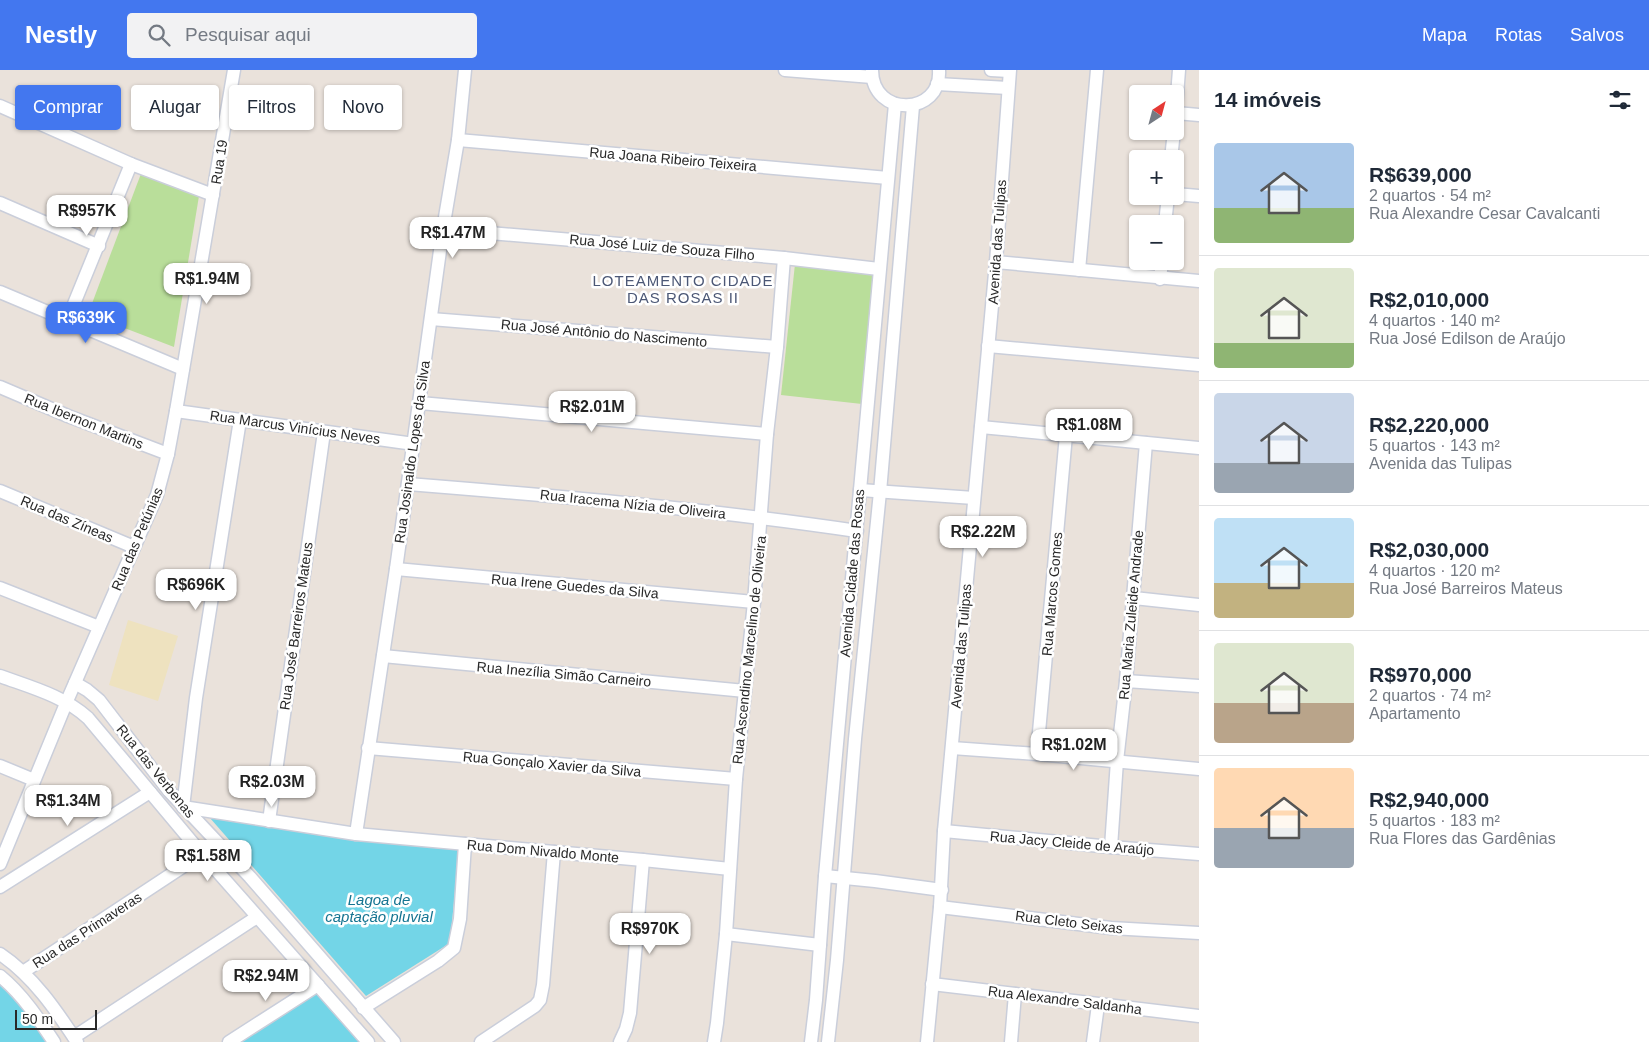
<!DOCTYPE html>
<html lang="pt">
<head>
<meta charset="utf-8">
<style>
  body { margin:0; font-family:Arial,sans-serif; background:#f2f2f3; color:#1f2937; height:100vh; display:flex; flex-direction:column; font-size:19px; white-space:nowrap }
  * { box-sizing:border-box; margin:0 }
  p { font-size:16px; color:#747a83 }
  .icon { flex:none; width:28px; height:28px; fill:none; stroke:currentColor; stroke-width:2; stroke-linecap:round; stroke-linejoin:round }
  .map { position:relative; flex:1; overflow:hidden }
  .drawer { display:flex; flex-direction:column; background:#fff; width:450px }
  .drawer>* { flex:none }
  .top-card { position:absolute; left:15px; top:15px; width:475px; height:45px; display:flex; gap:10px }
  .needle { width:32px; rotate:36deg }
  .tools { position:absolute; left:1129px; top:15px; display:grid; gap:10px }
  .tools a { display:grid; place-items:center; width:55px; height:55px; border-radius:5px; background:#fff; box-shadow:0 1px 4px #0004; font-size:25px }
  .scale { position:absolute; left:15px; bottom:12px; width:82px; box-sizing:border-box; padding-left:5px; border:2px solid #292929; border-top:0; font-size:14px; line-height:18px; white-space:nowrap; color:#292929; -webkit-text-stroke:4px #fff; paint-order:stroke }
  .price { position:absolute; translate:-50% -42px; padding:0 11px; border-radius:10px; background:#fff; color:#222; font-size:16px; line-height:32px; filter:drop-shadow(0 1px 2px #0008) }
  .price::after { content:''; position:absolute; left:50%; top:30px; width:15px; height:11px; margin-left:-8px; background:inherit; clip-path:polygon(0 0,100% 0,50% 100%) }
  .price.on { background:#4377ef; color:#fff }
  ul { padding:0; list-style:none }
  li { display:flex; align-items:center; gap:15px; height:125px; padding:0 15px }
  li+li { border-top:1px solid #e0e1e3 }
  li span { display:grid; place-items:center; flex:none; width:140px; height:100px; border-radius:5px; color:#555 }
  li>.icon { margin-inline-start:auto }
  span .icon { width:60px; height:60px; fill:#fffc; stroke-width:1 }
  li b { font-size:21px }
  h2 { display:flex; justify-content:space-between; align-items:center; height:60px; padding:0 15px; font-size:21px }
  .chip { padding:0 18px; border-radius:5px; background:#fff; box-shadow:0 1px 4px #0004; font-size:18px; line-height:45px }
  .chip.on { background:#4377ef; color:#fff }
  header { display:flex; align-items:center; gap:30px; box-sizing:border-box; height:70px; padding:0 25px; background:#4377ef; color:#fff }
  header strong { font-size:24px }
  nav { display:flex; gap:28px; margin-inline-start:auto; font-size:18px }
  .search { width:350px; height:45px; background:#f2f2f3; display:flex; align-items:center; gap:12px; box-sizing:border-box; padding:0 18px; border-radius:5px; color:#747a83; font-size:19px }
  main { display:flex; flex:1; min-height:0 }
  .map>svg:first-child { display:block }
</style>
</head>
<body>
<header>
<strong>Nestly</strong>
<div class="search"><svg class="icon" aria-label="search" viewBox="0 0 24 24"><circle cx="10" cy="10" r="6"/><path d="M15 15l6 6"/></svg>Pesquisar aqui</div>
<nav><a>Mapa</a><a>Rotas</a><a>Salvos</a></nav>
</header>
<main>
<div class="map">
<svg width="1199" height="972" viewBox="0 0 1199 972">
  <rect width="100%" height="100%" fill="#eae2db"/>
  <!-- green -->
  <g fill="#b9de9a">
    <path d="M142 101 199 126 174 277 88 244Z"/>
    <path d="M795 194 874 204 862 334 781 325Z"/>
  </g>
  <!-- sand -->
  <path fill="#eee2bf" d="M128 550 178 566 158 631 109 615Z"/>
  <!-- water -->
  <g fill="#73d5e7">
    <path d="M210 748 459 780 450 873 366 926Z"/>
    <path d="M0 909 51 972H0Z"/>
    <path d="M316 922 360 972H240Z"/>
  </g>
  <g fill="none" stroke-linecap="round" stroke-linejoin="round">
    <!-- street casing -->
    <g stroke="#caceda" stroke-width="15">
      <g id="street">
        <path d="M785 0 872 7"/>
        <path d="M872 0C872 48 942 46 939 0"/>
        <path d="M991 0 1009 1"/>
        <path d="M937 14 1008 18"/>
        <path d="M0 36 131 94 213 125"/>
        <path d="M1176 43 1199 45"/>
        <path d="M1175 51 1179 0"/>
        <path d="M458 70 888 108"/>
        <path d="M1171 89 1174 61"/>
        <path d="M1175 124 1199 126"/>
        <path d="M0 133 99 176"/>
        <path d="M1165 154 1168 126"/>
        <path d="M443 159 784 188 879 199"/>
        <path d="M996 192 1199 211"/>
        <path d="M1079 200 1097 0"/>
        <path d="M1160 209 1162 191"/>
        <path d="M0 222 183 299"/>
        <path d="M431 249 777 277"/>
        <path d="M67 251 131 94"/>
        <path d="M988 276 1199 295"/>
        <path d="M0 317 68 346 168 384"/>
        <path d="M420 333 767 364"/>
        <path d="M176 341 414 374"/>
        <path d="M981 357 1199 378"/>
        <path d="M408 414C558 426 708 439 857 461"/>
        <path d="M860 420 974 428"/>
        <path d="M0 421 134 477"/>
        <path d="M396 499 754 532"/>
        <path d="M0 518 99 557"/>
        <path d="M1134 528 1199 535"/>
        <path d="M383 586 745 621"/>
        <path d="M0 606C30 617 64 626 88 648L202 784 368 972"/>
        <path d="M1126 611 1199 616"/>
        <path d="M75 613 87 620 99 630 169 721 250 807 394 972"/>
        <path d="M368 678 736 709"/>
        <path d="M952 678 1037 684 1199 699"/>
        <path d="M1037 684 1066 365"/>
        <path d="M0 696 34 710"/>
        <path d="M183 737 356 764 643 790 730 799"/>
        <path d="M183 737 196 628 240 350"/>
        <path d="M269 751 324 362"/>
        <path d="M944 761 1111 777 1199 784"/>
        <path d="M356 764 396 499 443 159 458 70 465 0"/>
        <path d="M1111 777 1117 691 1126 611 1146 373"/>
        <path d="M0 794 67 631 157 425 168 384 176 341 234 0"/>
        <path d="M825 806 875 811 942 820"/>
        <path d="M0 817 150 722"/>
        <path d="M940 837 1111 858 1199 863"/>
        <path d="M726 864 820 875"/>
        <path d="M0 884C33 906 56 940 77 972"/>
        <path d="M23 902 202 784"/>
        <path d="M0 906C22 924 38 948 54 972"/>
        <path d="M932 914 1199 946"/>
        <path d="M363 938 438 891 454 878 460 849 465 774"/>
        <path d="M74 967 257 847"/>
        <path d="M229 972 318 915"/>
        <path d="M481 972 535 936 540 930 543 915 554 782"/>
        <path d="M620 972 626 959 630 943 643 790"/>
        <path d="M714 972 717 953 726 864 736 709 754 532 767 364 777 277 784 188"/>
        <path d="M811 972 816 930 825 806 895 34"/>
        <path d="M828 972 837 890 855 669 880 422 913 36"/>
        <path d="M927 972 940 837 944 761 996 192 1010 0"/>
        <path d="M1011 972 1015 924"/>
        <path d="M1093 972 1098 935"/>
      </g>
    </g>
    <!-- street -->
    <use href="#street" stroke="#fff" stroke-width="12"/>
  </g>
  <g text-anchor="middle" dominant-baseline="central" stroke-width="5" stroke-linejoin="round" paint-order="stroke">
    <!-- street labels -->
    <g font-size="14" fill="#292929" stroke="#fff">
      <text transform="translate(673 89) rotate(5)">Rua Joana Ribeiro Teixeira</text>
      <text transform="translate(219 92) rotate(-81)">Rua 19</text>
      <text transform="translate(997 172) rotate(-86)">Avenida das Tulipas</text>
      <text transform="translate(662 177) rotate(5)">Rua José Luiz de Souza Filho</text>
      <text transform="translate(604 263) rotate(5)">Rua José Antônio do Nascimento</text>
      <text transform="translate(84 351) rotate(22)">Rua Ibernon Martins</text>
      <text transform="translate(295 357) rotate(8)">Rua Marcus Vinícius Neves</text>
      <text transform="translate(412 382) rotate(-82)">Rua Josinaldo Lopes da Silva</text>
      <text transform="translate(633 434) rotate(6)">Rua Iracema Nízia de Oliveira</text>
      <text transform="translate(67 449) rotate(23)">Rua das Zíneas</text>
      <text transform="translate(137 469) rotate(-67)">Rua das Petúnias</text>
      <text transform="translate(852 503) rotate(-85)">Avenida Cidade das Rosas</text>
      <text transform="translate(575 516) rotate(5)">Rua Irene Guedes da Silva</text>
      <text transform="translate(1052 524) rotate(-85)">Rua Marcos Gomes</text>
      <text transform="translate(1131 545) rotate(-85)">Rua Maria Zuleide Andrade</text>
      <text transform="translate(296 556) rotate(-82)">Rua José Barreiros Mateus</text>
      <text transform="translate(961 576) rotate(-85)">Avenida das Tulipas</text>
      <text transform="translate(749 580) rotate(-84)">Rua Ascendino Marcelino de Oliveira</text>
      <text transform="translate(564 604) rotate(5)">Rua Inezília Simão Carneiro</text>
      <text transform="translate(552 694) rotate(5)">Rua Gonçalo Xavier da Silva</text>
      <text transform="translate(156 701) rotate(51)">Rua das Verbenas</text>
      <text transform="translate(1072 773) rotate(5)">Rua Jacy Cleide de Araújo</text>
      <text transform="translate(543 781) rotate(5)">Rua Dom Nivaldo Monte</text>
      <text transform="translate(1069 852) rotate(7)">Rua Cleto Seixas</text>
      <text transform="translate(87 860) rotate(-33)">Rua das Primaveras</text>
      <text transform="translate(1065 930) rotate(7)">Rua Alexandre Saldanha</text>
    </g>
    <!-- neighbourhood labels -->
    <g font-size="15" letter-spacing="1" fill="#4c5876" stroke="#fff">
      <text x="683" y="210">LOTEAMENTO CIDADE<tspan x="683" dy="17">DAS ROSAS II</tspan></text>
    </g>
    <!-- water labels -->
    <g font-size="15" font-style="italic" fill="#157491" stroke="#fff">
      <text x="379" y="829">Lagoa de<tspan x="379" dy="17">captação pluvial</tspan></text>
    </g>
  </g>
</svg>
<div class="tools">
<a><svg class="needle" viewBox="-14 -14 28 28"><path d="M0-13l5 13h-10z" fill="#e53935"/><path d="M0 13l5-13h-10z" fill="#747a83"/></svg></a>
<a>+</a>
<a>−</a>
</div>
<div class="scale">50 m</div>
<b class="price" style="left:87px;top:167px">R$957K</b>
<b class="price" style="left:453px;top:189px">R$1.47M</b>
<b class="price" style="left:207px;top:235px">R$1.94M</b>
<b class="price on" style="left:86px;top:274px">R$639K</b>
<b class="price" style="left:592px;top:363px">R$2.01M</b>
<b class="price" style="left:1089px;top:381px">R$1.08M</b>
<b class="price" style="left:983px;top:488px">R$2.22M</b>
<b class="price" style="left:196px;top:541px">R$696K</b>
<b class="price" style="left:1074px;top:701px">R$1.02M</b>
<b class="price" style="left:272px;top:738px">R$2.03M</b>
<b class="price" style="left:68px;top:757px">R$1.34M</b>
<b class="price" style="left:208px;top:812px">R$1.58M</b>
<b class="price" style="left:650px;top:885px">R$970K</b>
<b class="price" style="left:266px;top:932px">R$2.94M</b>
<div class="top-card">
<a class="chip on">Comprar</a>
<a class="chip">Alugar</a>
<a class="chip">Filtros</a>
<a class="chip">Novo</a>
</div>
</div>
<section class="drawer">
<h2>14 imóveis<svg class="icon" aria-label="filters" viewBox="0 0 24 24"><path d="M4 7h16M4 17h16"/><circle cx="9" cy="7" r="2"/><circle cx="15" cy="17" r="2"/></svg></h2>
<ul>
<li><span style="background:linear-gradient(#a9c7e8 65%,#8fb573 0)"><svg class="icon" aria-label="home" viewBox="0 0 24 24"><path d="M3 11l9-7 9 7M6 9v11h12V9"/></svg></span><div><b>R$639,000</b><p>2 quartos · 54 m²</p><p>Rua Alexandre Cesar Cavalcanti</p></div></li>
<li><span style="background:linear-gradient(#dfe7d0 75%,#8fb573 0)"><svg class="icon" aria-label="home" viewBox="0 0 24 24"><path d="M3 11l9-7 9 7M6 9v11h12V9"/></svg></span><div><b>R$2,010,000</b><p>4 quartos · 140 m²</p><p>Rua José Edilson de Araújo</p></div></li>
<li><span style="background:linear-gradient(#c9d6e8 70%,#9aa5b1 0)"><svg class="icon" aria-label="home" viewBox="0 0 24 24"><path d="M3 11l9-7 9 7M6 9v11h12V9"/></svg></span><div><b>R$2,220,000</b><p>5 quartos · 143 m²</p><p>Avenida das Tulipas</p></div></li>
<li><span style="background:linear-gradient(#bfe0f5 65%,#c2b280 0)"><svg class="icon" aria-label="home" viewBox="0 0 24 24"><path d="M3 11l9-7 9 7M6 9v11h12V9"/></svg></span><div><b>R$2,030,000</b><p>4 quartos · 120 m²</p><p>Rua José Barreiros Mateus</p></div></li>
<li><span style="background:linear-gradient(#dfe7d0 60%,#b9a48a 0)"><svg class="icon" aria-label="home" viewBox="0 0 24 24"><path d="M3 11l9-7 9 7M6 9v11h12V9"/></svg></span><div><b>R$970,000</b><p>2 quartos · 74 m²</p><p>Apartamento</p></div></li>
<li><span style="background:linear-gradient(#ffd9b3 60%,#9aa5b1 0)"><svg class="icon" aria-label="home" viewBox="0 0 24 24"><path d="M3 11l9-7 9 7M6 9v11h12V9"/></svg></span><div><b>R$2,940,000</b><p>5 quartos · 183 m²</p><p>Rua Flores das Gardênias</p></div></li>
</ul>
</section>
</main>
</body>
</html>
